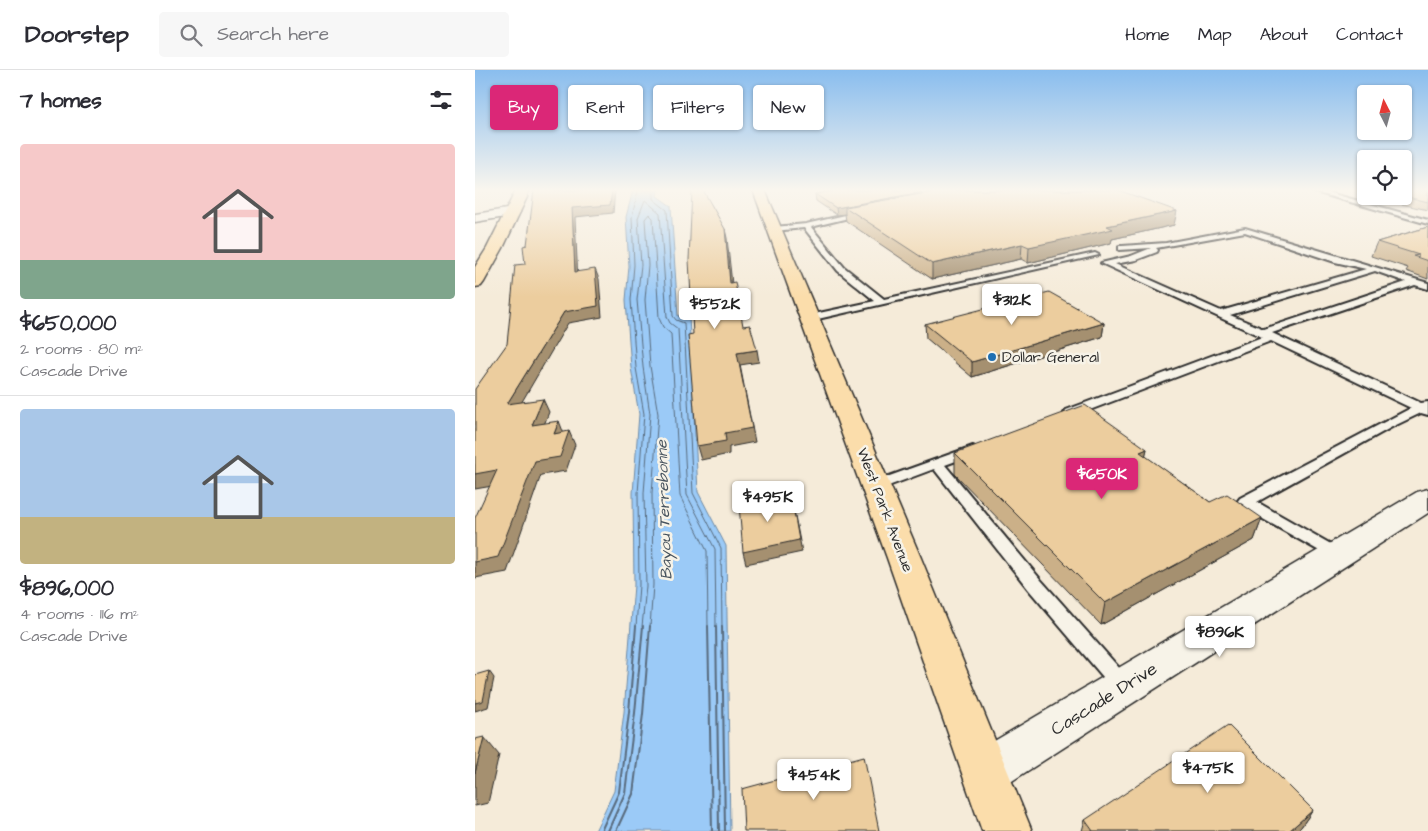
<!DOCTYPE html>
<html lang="en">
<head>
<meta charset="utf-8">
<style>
  body { margin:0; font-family:"Architects Daughter",sans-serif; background:#f7f7f7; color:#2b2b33; height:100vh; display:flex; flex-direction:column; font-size:19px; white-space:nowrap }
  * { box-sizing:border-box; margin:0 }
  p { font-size:16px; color:#7c7c81 }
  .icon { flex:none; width:28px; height:28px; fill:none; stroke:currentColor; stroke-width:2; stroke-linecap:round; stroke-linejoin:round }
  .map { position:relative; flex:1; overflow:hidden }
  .panel { display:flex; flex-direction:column; background:#fff; width:475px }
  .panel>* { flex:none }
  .top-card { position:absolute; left:15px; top:15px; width:475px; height:45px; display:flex; gap:10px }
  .needle { width:32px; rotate:354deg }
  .tools { position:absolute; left:882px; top:15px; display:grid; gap:10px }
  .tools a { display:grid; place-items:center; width:55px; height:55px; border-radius:5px; background:#fff; box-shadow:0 1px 4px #0004; font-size:25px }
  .price { position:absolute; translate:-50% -42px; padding:0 11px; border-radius:5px; background:#fff; color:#222; font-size:16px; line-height:32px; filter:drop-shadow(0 1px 2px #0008) }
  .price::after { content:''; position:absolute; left:50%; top:30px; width:15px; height:11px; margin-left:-8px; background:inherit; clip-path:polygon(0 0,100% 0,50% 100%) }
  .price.active { background:#db2777; color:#fff }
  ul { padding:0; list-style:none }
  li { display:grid; align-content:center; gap:10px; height:265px; padding:0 20px }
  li+li { border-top:1px solid #e1e1e2 }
  li span { display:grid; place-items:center; height:155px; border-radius:5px; color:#555 }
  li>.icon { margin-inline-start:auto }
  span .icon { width:90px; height:90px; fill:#fffc; stroke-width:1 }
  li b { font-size:21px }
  h2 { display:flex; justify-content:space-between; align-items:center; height:60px; padding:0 20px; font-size:21px }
  .tag { padding:0 18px; border-radius:5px; background:#fff; box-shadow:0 1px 4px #0004; font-size:18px; line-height:45px }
  .tag.active { background:#db2777; color:#fff }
  header { display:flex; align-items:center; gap:30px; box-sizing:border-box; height:70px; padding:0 25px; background:#fff; border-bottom:1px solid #e1e1e2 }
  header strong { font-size:24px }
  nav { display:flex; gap:28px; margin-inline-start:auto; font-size:18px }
  .search { width:350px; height:45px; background:#f7f7f7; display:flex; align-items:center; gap:12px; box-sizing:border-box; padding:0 18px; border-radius:5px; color:#7c7c81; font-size:19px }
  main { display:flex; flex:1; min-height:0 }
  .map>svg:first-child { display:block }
</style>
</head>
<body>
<header>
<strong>Doorstep</strong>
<div class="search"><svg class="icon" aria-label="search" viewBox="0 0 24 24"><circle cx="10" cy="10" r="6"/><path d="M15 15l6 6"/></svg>Search here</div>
<nav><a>Home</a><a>Map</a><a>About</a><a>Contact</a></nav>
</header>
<main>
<section class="panel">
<h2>7 homes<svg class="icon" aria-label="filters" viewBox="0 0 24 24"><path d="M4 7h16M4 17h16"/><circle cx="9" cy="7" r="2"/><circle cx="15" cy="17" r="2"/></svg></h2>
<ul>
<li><span style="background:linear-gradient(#f6c9c9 75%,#7fa58c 0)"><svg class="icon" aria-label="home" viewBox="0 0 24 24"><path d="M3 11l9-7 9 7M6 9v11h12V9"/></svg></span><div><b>$650,000</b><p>2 rooms · 80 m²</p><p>Cascade Drive</p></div></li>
<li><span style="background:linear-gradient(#a9c7e8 70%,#c2b280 0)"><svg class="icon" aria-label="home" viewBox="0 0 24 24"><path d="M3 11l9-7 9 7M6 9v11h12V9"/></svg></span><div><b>$896,000</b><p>4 rooms · 116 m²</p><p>Cascade Drive</p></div></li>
</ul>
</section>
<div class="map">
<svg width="953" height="761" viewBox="0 0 953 761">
  <rect width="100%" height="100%" fill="#f5ebd9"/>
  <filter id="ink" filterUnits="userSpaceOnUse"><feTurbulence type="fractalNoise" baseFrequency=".02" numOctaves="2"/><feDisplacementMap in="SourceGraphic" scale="10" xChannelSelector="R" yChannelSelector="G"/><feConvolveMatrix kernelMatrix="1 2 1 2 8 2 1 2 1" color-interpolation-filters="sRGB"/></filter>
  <g filter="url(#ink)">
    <!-- water -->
    <path fill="#9bcaf7" stroke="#6e8aa5" d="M158 120H183L182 126 196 136 203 246H214L223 422 251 476 255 761H120L139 721 149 642 159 515 158 423 164 344 156 298 151 230 154 196 151 147Z"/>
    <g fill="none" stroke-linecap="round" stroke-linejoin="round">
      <!-- shore-far1 -->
      <g stroke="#586b7d" stroke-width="1">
        <path d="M178 120V129L192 140 198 246 201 250 209 253 218 423 246 478 247 557"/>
        <path d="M161 557 164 515 163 423 169 344 161 298 156 230 159 195 157 147 163 120"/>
        <path d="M167 557 171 516 169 423 175 344 168 297 162 230 166 195 163 148 170 130 185 143 192 247 195 253 203 259 212 425 240 479 241 557"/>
        <path d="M175 557 178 515 177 423 183 344 175 296 170 230 173 195 170 149 174 144 178 148 184 248 188 257 196 264 205 426 232 481 233 557"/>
      </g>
      <!-- shore -->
      <g stroke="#586b7d" stroke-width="2">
        <path d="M233 556 237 761"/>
        <path d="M241 556 244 761"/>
        <path d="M247 556 250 761"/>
        <path d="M126 761 144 722 154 642 161 556"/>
        <path d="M133 761 150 723 160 643 168 556"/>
        <path d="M141 761 158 724 168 644 175 556"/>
      </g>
      <!-- service casing -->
      <g stroke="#2b2b2b" stroke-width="4">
        <g id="service">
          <path d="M833 120H844L953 150V154Z"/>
          <path d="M388 141 392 143 390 144 336 157 369 197 409 229 620 183 624 185 334 251 330 250V246L400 231 363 201 329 158 299 161 295 159 299 157 331 154Z"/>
          <path d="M770 158 953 213V219L940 215 797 263 946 333 953 332V345L946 343 917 357 782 432 868 481 870 485 868 489 862 491 765 436 762 432 765 428 936 338 796 271 599 346H591L589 343 591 340 787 267 626 193 656 186 676 178 644 180V176H647L691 173ZM770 162 860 192 891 199 746 241 640 194 661 190 682 182 683 180 681 178ZM900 201 931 212 789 259 755 245Z"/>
          <path d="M498 376 505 380 503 383 470 395 566 510 654 609 657 615 654 621 647 624 640 621 554 520 459 399 400 421 395 419 393 416 395 413Z"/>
        </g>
      </g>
      <!-- minor casing -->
      <g stroke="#2b2b2b" stroke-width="3">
        <g id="minor">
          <path d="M38 138 45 142 43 145 0 152V144Z"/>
          <path d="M953 419V443L526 718 510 725 494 718 487 702 494 686 942 422Z"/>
        </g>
      </g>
      <!-- primary casing -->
      <g stroke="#2b2b2b" stroke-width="3">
        <g id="primary">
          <path d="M41 120H53L52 127 28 178 9 212 6 216 0 217V197L12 178Z"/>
          <path d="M278 120H290L446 488 557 761H507L412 488Z"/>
        </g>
      </g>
      <!-- service -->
      <use href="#service" fill="#f7f3e8" fill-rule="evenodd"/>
      <!-- minor -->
      <use href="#minor" fill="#f7f3e8" fill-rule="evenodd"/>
      <!-- primary -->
      <use href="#primary" fill="#fbddab" fill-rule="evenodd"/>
    </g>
    <!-- wall -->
    <g fill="#cbb088" stroke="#2b2b2b">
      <path d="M929 120H953V140L926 134 927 126H929Z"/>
      <path d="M340 124H447L699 155 637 169 636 173 553 193 546 189 457 209 371 151 370 144 362 145 341 131Z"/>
      <path d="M953 157V209L931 201 933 198 896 186 902 172Z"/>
      <path d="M629 253 627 267 497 307 451 268 450 254Z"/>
      <path d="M672 379 670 386 735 432 787 448 779 470 626 555 480 404V383Z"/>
      <path d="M838 740 826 757 822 761H607L610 750Z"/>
    </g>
    <!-- shaded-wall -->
    <g fill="#a5906f" stroke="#2b2b2b">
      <path d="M137 120H140L138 143 100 147 103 212 100 202 97 138Z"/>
      <path d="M447 122V129L370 137V144L362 145 361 138Z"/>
      <path d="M702 141 699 155 637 169 636 173 553 193 554 177 632 156Z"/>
      <path d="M250 159 252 168 258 223 255 213Z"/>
      <path d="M547 174 546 189 457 209V194Z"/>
      <path d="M120 199 124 209 127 247 93 253 38 347 32 334 89 242Z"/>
      <path d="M629 253 627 267 497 307V292Z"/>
      <path d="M282 280 284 292 265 295 280 372 254 377V384L226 390 222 376 262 283Z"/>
      <path d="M68 329 74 342 64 368 57 355Z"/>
      <path d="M84 351 89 364H79Z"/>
      <path d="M94 361 100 375 91 401 66 405 32 502 0 508V492L60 391Z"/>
      <path d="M672 379 667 400 665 382Z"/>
      <path d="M0 394 22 400 29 414 0 419Z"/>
      <path d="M316 425 327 482 271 494 268 482Z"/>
      <path d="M787 448 779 470 626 555 630 533Z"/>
      <path d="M14 601 19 608 13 637 0 641V633Z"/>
      <path d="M9 667 24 685 13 733 0 736V703Z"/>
      <path d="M838 740 826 757 822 761H814Z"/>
    </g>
    <!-- building -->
    <g fill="#eccd9e" stroke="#2b2b2b">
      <path d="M59 120H137L135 135 97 138 100 202 120 199 123 236 89 242 32 334 68 329 57 355 84 351 79 364 94 361 85 387 60 391 23 487 0 492V448L22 400 0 404V319L32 274 40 195 50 194 48 176 52 175Z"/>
      <path d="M217 120H228L250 159 255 213 260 212 268 256 275 255 282 280 262 283 277 358 250 363 251 371 222 376 213 265 218 264 214 190Z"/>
      <path d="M363 120H444L447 122 361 138 340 124Z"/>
      <path d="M469 120H643L702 141 632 156 638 159 554 177 547 174 457 194 370 137Z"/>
      <path d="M929 120H953V132L929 126Z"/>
      <path d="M953 157V191L938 186 944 185 902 172Z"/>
      <path d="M574 222 629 253 497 292 450 254Z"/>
      <path d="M610 335 672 379 665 382 735 432 752 424 787 448 630 533 480 383Z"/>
      <path d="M316 425 324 470 268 482 264 435Z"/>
      <path d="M14 601 8 631 0 633V605Z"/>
      <path d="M753 655 838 740 814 761H618L610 750Z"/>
      <path d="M9 667 0 703V669Z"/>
      <path d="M389 686 404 761H269L267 719Z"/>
    </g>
  </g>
  <!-- sky -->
  <linearGradient id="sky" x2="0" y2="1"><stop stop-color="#89bdee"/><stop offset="0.53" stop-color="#faf6ee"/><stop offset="1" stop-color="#faf6ee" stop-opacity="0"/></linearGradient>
  <rect width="953" height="227" fill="url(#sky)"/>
  <!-- markers -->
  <circle fill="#1f6fb2" stroke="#f7f3e8" stroke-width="2" cx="517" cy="287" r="5"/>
  <g text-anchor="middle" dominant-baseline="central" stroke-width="5" stroke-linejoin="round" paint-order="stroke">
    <!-- poi labels -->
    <g font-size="15" fill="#2b2b2b" stroke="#f7f3e8" text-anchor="start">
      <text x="527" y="287">Dollar General</text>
    </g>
    <!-- street labels -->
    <g font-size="15" fill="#2b2b2b" stroke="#f7f3e8">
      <text transform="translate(410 440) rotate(69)">West Park Avenue</text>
    </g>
    <!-- water labels -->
    <g font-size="16" font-style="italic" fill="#47535e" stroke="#f7f3e8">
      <text transform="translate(189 440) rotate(-92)">Bayou Terrebonne</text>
    </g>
    <!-- near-street labels -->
    <g font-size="18" fill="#2b2b2b" stroke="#f7f3e8">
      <text transform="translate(629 629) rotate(-32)">Cascade Drive</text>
    </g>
  </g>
</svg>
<div class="tools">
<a><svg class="needle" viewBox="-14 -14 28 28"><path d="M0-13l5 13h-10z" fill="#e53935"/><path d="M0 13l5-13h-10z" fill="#7c7c81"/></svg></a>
<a><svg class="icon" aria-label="locate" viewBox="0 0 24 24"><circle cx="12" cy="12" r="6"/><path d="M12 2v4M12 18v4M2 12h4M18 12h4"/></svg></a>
</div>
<b class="price" style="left:537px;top:256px">$312K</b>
<b class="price" style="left:240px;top:260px">$552K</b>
<b class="price active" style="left:627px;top:430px">$650K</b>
<b class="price" style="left:293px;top:453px">$495K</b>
<b class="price" style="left:745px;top:588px">$896K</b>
<b class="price" style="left:733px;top:724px">$475K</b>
<b class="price" style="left:339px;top:731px">$454K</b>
<div class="top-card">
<a class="tag active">Buy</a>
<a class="tag">Rent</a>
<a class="tag">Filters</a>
<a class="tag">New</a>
</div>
</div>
</main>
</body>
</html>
